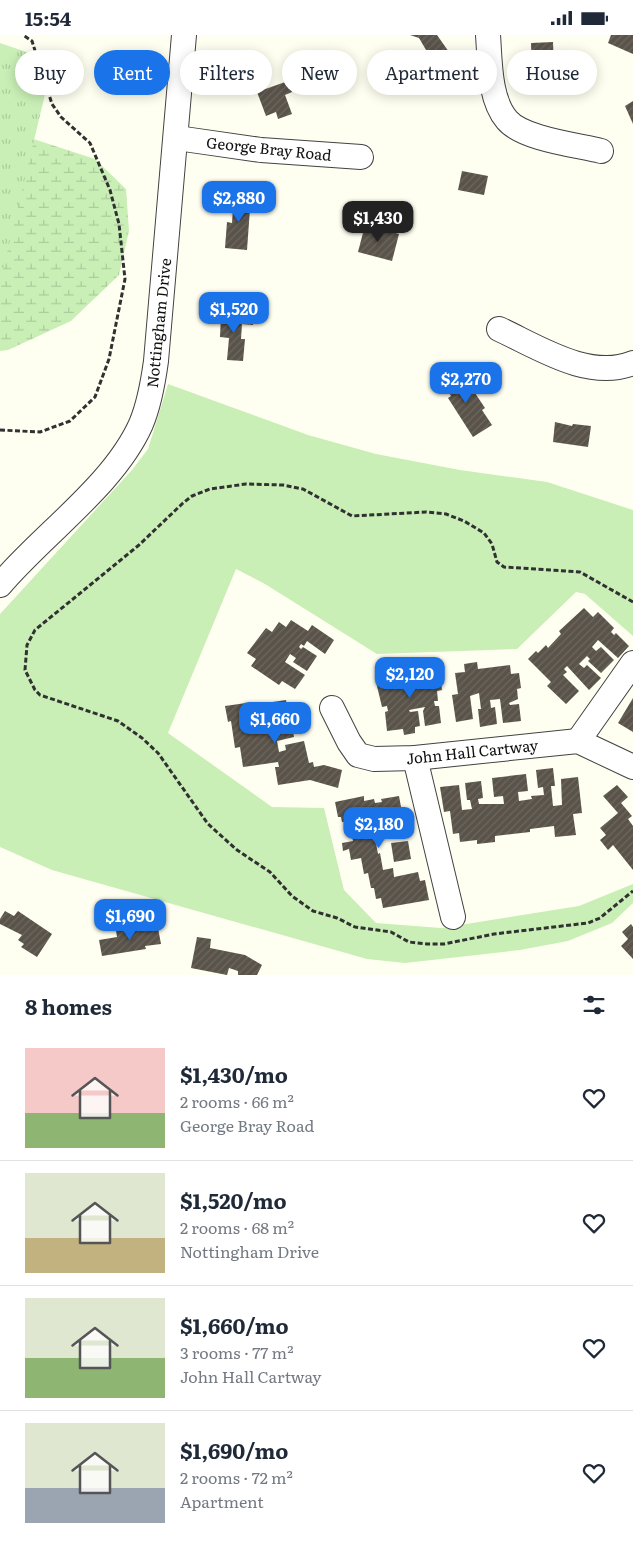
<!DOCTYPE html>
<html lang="en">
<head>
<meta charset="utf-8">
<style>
  body { margin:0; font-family:Literata,serif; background:#f2f2f3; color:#1f2937; height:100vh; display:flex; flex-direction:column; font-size:19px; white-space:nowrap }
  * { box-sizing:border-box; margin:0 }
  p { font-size:16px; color:#747a83 }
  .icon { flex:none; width:28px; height:28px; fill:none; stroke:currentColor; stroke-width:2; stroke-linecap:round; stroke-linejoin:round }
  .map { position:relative; height:940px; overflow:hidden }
  .drawer { display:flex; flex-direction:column; background:#fff; flex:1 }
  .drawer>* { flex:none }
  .top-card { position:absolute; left:15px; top:15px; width:604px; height:45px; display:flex; gap:10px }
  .price { position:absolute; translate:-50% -42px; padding:0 11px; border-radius:10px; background:#1a73e8; color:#fff; font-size:16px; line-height:32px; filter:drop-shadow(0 1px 2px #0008) }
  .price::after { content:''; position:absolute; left:50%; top:30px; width:15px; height:11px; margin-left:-8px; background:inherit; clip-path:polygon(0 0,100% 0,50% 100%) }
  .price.selected { background:#222; color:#fff }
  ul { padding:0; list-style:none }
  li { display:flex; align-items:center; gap:15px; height:125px; padding:0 25px }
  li+li { border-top:1px solid #e0e1e3 }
  li span { display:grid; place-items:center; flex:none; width:140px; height:100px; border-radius:0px; color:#555 }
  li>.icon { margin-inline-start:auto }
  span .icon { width:60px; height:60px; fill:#fffc; stroke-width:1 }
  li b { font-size:21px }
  h2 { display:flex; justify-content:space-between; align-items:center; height:60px; padding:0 25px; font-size:21px }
  .pill { padding:0 18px; border-radius:22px; background:#fff; box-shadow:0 2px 12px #0003; font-size:18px; line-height:45px }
  .pill.selected { background:#1a73e8; color:#fff }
  .status { display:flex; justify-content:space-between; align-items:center; height:35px; padding:0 25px; background:#fff; direction:ltr }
  .status svg { height:14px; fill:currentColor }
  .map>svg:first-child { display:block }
</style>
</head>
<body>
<div class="status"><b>15:54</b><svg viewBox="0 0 49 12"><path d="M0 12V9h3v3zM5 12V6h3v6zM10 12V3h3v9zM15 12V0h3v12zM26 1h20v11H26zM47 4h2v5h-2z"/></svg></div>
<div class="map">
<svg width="633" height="940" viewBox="0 0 633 940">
  <defs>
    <pattern id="wetland-marsh" width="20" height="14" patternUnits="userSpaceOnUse" patternTransform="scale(1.25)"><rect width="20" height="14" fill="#c9efb6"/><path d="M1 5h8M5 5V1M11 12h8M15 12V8" fill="none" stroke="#abcc9b"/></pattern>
    <pattern id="park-tufts" width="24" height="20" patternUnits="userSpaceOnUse" patternTransform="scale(1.25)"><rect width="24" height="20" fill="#c9efb6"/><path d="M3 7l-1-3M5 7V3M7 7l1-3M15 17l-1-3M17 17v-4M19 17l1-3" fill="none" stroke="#abcc9b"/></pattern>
    <pattern id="building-hatch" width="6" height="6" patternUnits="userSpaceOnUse" patternTransform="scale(1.25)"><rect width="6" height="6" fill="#59534a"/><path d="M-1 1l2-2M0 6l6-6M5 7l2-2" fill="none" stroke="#6c6760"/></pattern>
  </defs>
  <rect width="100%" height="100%" fill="#fffff1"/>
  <!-- grass -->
  <path fill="#c9efb6" d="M168 349 308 400 376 419 460 435 547 447 633 475V601L585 559 576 557 517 614 377 619 265 549 236 534 168 698 272 772 324 773 344 855 376 888 441 893 579 871 633 849V868L612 888 568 906 520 915 405 928 367 924 52 835 0 812V579L132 435 148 414Z"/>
  <!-- wetland -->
  <path fill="url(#wetland-marsh)" d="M0 25 15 98 95 124 126 154 129 196 119 240 71 286 8 315 0 316Z"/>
  <!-- park -->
  <path fill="url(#park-tufts)" d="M0 8 53 26 0 247Z"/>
  <!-- building -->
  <g fill="url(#building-hatch)">
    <path d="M410 0H437L456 27 439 37 419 3Z"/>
    <path d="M611 0H633V19L608 8Z"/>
    <path d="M553 7 554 38 532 39 531 8Z"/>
    <path d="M288 46 292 57 285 60 292 79 278 84 276 77 266 81 257 57Z"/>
    <path d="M633 66V89L625 71Z"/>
    <path d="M462 136 488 141 484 160 458 155Z"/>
    <path d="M234 158 251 160 247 215 225 213 227 187 232 188Z"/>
    <path d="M365 190 399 199 392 226 358 217Z"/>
    <path d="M221 278 244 279 243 283H254L253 290 242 289 241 304H245L243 326 227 325 229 303 220 302Z"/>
    <path d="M456 335 466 351 469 349 485 373 482 375 492 390 473 402 448 363 451 361 441 345Z"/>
    <path d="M555 387 572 391 573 389 591 391 588 412 553 407Z"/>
    <path d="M584 573 593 582 598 577 614 593 611 597 614 600 616 598 629 611 618 623 598 605 592 612 596 616 601 612 614 625 601 638 588 626 590 624 587 621 579 629 584 633 587 630 601 643 589 655 567 631 564 634 567 637 563 640 579 656 566 669 547 651 551 647 528 624 536 616 538 618 546 610 548 613 561 599 559 596Z"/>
    <path d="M291 585 308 596 312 590 334 605 325 619 307 606 304 611 301 609 299 612 301 614 303 612 317 621 307 636 293 627 296 623 290 619 285 627 305 640 295 654 282 646 279 650 251 631 256 624 247 618 266 593 272 597 279 587 286 592Z"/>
    <path d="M477 627 478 634 510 630 511 639 519 638 521 653 517 654 518 664 509 668 510 670 519 669 521 686 503 688 500 664 490 665 491 673 495 672 497 689 480 692 478 674H481L479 658 470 661 473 684 456 687 452 660 458 659 455 638 465 637 464 629Z"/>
    <path d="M430 631 432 640 440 639 442 655 437 656 438 666H434L435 671H439L441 688 425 691 423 676 425 672 409 675 410 677 418 676 420 691 415 692V698L404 700 403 694 387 696 385 677 388 676 387 671 382 672 376 647 385 646 383 636 396 635 397 642 418 639 417 633Z"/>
    <path d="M633 663V697L618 688Z"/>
    <path d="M286 665 289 682 267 687 269 697 275 696 273 690 291 686 294 702 277 706 279 717 286 715 285 710 304 706 309 728 313 727 314 732 324 730 342 735 338 753 310 745 278 750 275 732H279L278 727 243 732 240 712 235 713 231 686 228 687 225 671 246 668V671Z"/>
    <path d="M553 733 555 751H551L553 771 562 770 561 744 578 742 582 778 573 779 576 800 555 802 554 791 530 794V797L495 801V807L477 809V805L460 807 459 798 453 799 450 776 444 777 440 752 459 750 462 775 472 774 470 765H467L465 748 481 746 483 763 478 764 479 769H504L503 761 494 762 492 743 526 739 528 756 518 757 519 766 532 764 531 761 544 760 543 752 538 753 536 735Z"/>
    <path d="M617 750 628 762 621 768 632 781 628 784 633 791V835L613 810 608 815 600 805 606 800 600 793 618 778 603 761Z"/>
    <path d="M364 761V766L374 764 375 768 382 767 381 764 399 761 404 788 386 791 385 788 379 789 382 802 375 803 378 819 380 818 383 835 393 833 394 842 418 837 420 846 425 845 429 865 383 873 381 863 376 864 374 853H371L368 838 364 839 361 823 351 825 349 814 343 816 342 808 353 806 349 786 342 787 341 782H338L335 767Z"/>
    <path d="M408 806 411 824 394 827 391 808Z"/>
    <path d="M5 876 14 881 18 876 52 899 37 922 21 912 24 909 18 905 22 900 0 889V884Z"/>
    <path d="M631 889 633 892V924L621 911 628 904 622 897Z"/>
    <path d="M140 892 141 896 158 893 161 909 145 911 146 914 102 921 99 905 117 902 116 896Z"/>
    <path d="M197 902 211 904 210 913 245 920 262 930 257 940H238V936L229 933 227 940 191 933Z"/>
  </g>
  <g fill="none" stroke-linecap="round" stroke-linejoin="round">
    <!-- minor casing -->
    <g stroke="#424242" stroke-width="26">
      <g id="minor">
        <path d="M488 0C490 26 489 64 507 85 523 104 577 110 601 116"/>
        <path d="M177 103 261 115 361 122"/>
        <path d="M499 294C538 312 589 346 633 328"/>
        <path d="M0 550C43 499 114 450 141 389 149 370 153 348 156 326L184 0"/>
        <path d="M332 673 349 707 358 720 374 724 415 723 578 706 633 732"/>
        <path d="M578 706 633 628"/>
        <path d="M415 723 453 882"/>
      </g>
    </g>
    <!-- path -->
    <g stroke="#313131" stroke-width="3" stroke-dasharray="5 2.5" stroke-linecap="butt">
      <path d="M0 395 40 397 70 386 95 362 109 324 125 244 119 189 110 155 90 108 61 82 52 69 32 6 23 0"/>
      <path d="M633 567 580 537 504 532 497 527 492 509 484 498 464 486 446 479 426 477 352 481 303 454 283 450 246 449 210 454 192 461 183 468 139 510 35 595 27 610 25 635 35 655 40 660 118 686 142 703 158 718 208 789 237 815 270 837 292 861 313 876 337 883 355 892 391 897 409 907 427 909H444L494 899 588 888 600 883 633 856"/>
    </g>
    <!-- minor -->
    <use href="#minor" stroke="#fff" stroke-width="24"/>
  </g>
  <g text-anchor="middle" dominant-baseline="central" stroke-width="5" stroke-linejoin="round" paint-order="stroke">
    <!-- street labels -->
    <g font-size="15" fill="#0f0f0f" stroke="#fff">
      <text transform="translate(269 113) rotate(6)">George Bray Road</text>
      <text transform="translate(158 288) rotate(-84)">Nottingham Drive</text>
      <text transform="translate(472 716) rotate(-6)">John Hall Cartway</text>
    </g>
  </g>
</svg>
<b class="price" style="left:239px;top:188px">$2,880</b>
<b class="price selected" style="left:378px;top:208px">$1,430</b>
<b class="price" style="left:234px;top:299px">$1,520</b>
<b class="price" style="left:466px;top:369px">$2,270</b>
<b class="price" style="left:410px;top:664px">$2,120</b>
<b class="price" style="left:275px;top:709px">$1,660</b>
<b class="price" style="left:379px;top:814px">$2,180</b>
<b class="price" style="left:130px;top:906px">$1,690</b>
<div class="top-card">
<a class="pill">Buy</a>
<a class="pill selected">Rent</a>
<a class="pill">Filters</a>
<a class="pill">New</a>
<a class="pill">Apartment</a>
<a class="pill">House</a>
</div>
</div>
<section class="drawer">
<h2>8 homes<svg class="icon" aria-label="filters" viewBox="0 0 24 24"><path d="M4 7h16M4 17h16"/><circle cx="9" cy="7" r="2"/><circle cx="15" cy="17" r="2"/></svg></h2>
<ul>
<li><span style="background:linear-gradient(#f6c9c9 65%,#8fb573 0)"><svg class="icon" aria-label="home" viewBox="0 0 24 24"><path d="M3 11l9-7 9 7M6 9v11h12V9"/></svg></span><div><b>$1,430/mo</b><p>2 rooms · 66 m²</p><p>George Bray Road</p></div><svg class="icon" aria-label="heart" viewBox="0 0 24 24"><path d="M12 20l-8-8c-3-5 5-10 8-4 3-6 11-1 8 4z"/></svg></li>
<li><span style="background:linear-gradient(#dfe7d0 65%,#c2b280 0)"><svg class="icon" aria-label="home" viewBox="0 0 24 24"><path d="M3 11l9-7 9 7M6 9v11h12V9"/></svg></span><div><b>$1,520/mo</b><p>2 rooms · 68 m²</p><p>Nottingham Drive</p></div><svg class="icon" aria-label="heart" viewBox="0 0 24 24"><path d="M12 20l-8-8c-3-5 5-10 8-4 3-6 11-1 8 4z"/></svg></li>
<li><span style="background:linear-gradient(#dfe7d0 60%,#8fb573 0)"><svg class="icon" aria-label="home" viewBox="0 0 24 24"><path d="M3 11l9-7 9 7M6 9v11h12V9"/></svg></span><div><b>$1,660/mo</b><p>3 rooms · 77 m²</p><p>John Hall Cartway</p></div><svg class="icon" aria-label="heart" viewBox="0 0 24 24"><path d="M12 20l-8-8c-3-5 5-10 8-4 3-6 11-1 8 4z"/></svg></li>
<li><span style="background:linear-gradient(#dfe7d0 65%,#9aa5b1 0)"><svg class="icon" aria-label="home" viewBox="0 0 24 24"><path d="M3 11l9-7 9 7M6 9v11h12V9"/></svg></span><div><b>$1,690/mo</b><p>2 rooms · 72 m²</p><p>Apartment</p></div><svg class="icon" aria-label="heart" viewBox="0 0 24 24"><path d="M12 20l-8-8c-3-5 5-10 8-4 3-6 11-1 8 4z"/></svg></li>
</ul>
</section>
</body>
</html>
